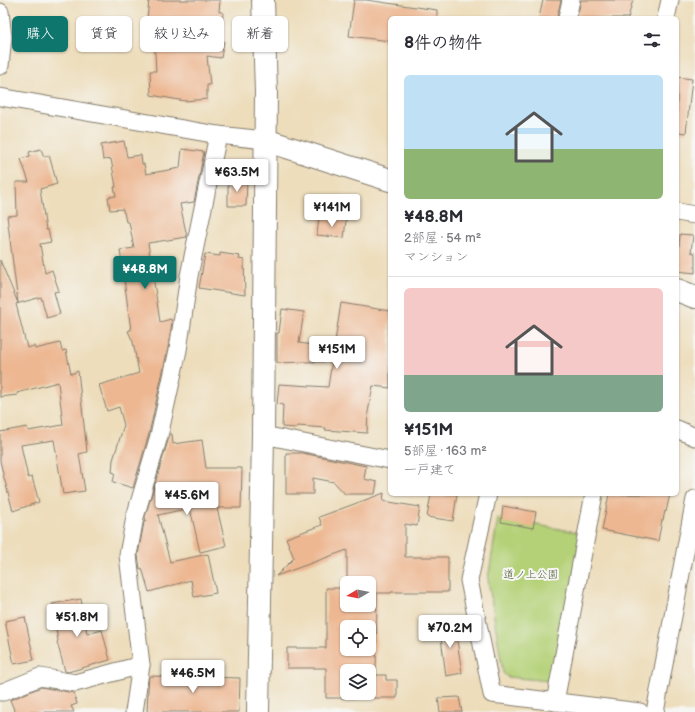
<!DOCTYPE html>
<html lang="ja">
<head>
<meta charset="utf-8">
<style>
  body { margin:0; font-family:"Balsamiq Sans","Klee One",sans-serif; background:#f7f7f7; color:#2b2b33; height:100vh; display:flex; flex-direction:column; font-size:15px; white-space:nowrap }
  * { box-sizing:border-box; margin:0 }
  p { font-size:13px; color:#7c7c81 }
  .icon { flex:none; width:22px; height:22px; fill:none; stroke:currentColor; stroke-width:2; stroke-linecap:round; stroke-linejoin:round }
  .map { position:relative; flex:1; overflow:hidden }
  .panel { position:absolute; left:388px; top:16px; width:291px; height:480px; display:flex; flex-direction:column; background:#fff; border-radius:6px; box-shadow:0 1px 3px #0004 }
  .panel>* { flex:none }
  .hud { position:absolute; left:12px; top:16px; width:316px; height:36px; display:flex; gap:8px }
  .needle { width:26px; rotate:260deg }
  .tools { position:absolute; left:340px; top:576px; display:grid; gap:8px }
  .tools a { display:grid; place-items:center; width:36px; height:36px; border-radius:6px; background:#fff; box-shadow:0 1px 3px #0004; font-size:20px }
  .price { position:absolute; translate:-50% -34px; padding:0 9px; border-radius:4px; background:#fff; color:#222; font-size:13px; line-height:26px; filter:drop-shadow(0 1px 2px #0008) }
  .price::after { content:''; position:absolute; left:50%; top:24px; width:12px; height:9px; margin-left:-6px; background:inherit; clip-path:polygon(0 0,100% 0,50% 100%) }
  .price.active { background:#0f766e; color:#fff }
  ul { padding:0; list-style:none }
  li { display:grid; align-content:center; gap:8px; height:212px; padding:0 16px }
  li+li { border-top:1px solid #e1e1e2 }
  li span { display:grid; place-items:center; height:124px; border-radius:6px; color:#555 }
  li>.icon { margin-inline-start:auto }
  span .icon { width:72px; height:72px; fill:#fffc; stroke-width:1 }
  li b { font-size:17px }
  h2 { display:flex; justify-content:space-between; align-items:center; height:48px; padding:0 16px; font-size:17px }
  .tag { padding:0 14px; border-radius:6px; background:#fff; box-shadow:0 1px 3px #0004; font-size:14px; line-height:36px }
  .tag.active { background:#0f766e; color:#fff }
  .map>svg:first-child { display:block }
</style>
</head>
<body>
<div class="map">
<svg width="695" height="712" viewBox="0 0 695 712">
  <rect width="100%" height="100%" fill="#f6f6f2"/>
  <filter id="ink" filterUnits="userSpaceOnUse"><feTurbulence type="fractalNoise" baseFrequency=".025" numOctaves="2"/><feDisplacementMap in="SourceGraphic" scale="8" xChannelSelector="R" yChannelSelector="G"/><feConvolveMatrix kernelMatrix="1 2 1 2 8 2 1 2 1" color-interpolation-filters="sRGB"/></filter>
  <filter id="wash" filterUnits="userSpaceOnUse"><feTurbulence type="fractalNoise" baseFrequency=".012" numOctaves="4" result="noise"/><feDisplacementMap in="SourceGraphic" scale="16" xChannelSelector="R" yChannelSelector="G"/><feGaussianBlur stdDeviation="0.9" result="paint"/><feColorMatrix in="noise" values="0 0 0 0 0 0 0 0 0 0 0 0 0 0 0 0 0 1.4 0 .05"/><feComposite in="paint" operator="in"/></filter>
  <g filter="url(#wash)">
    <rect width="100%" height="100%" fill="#edddbb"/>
    <!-- green -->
    <path fill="#b4d177" stroke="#68764a" d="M498 518 582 533 556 675 550 681 507 677 503 673 488 579Z"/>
    <g id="blocks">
      <!-- building -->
      <g fill="#edb792" fill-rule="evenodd">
        <path d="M149 0H220L219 12H223L222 41H224L221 58 207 56 210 85H207V99L185 101 151 95 150 71H156L154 36 145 38Z"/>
        <path d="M354 0H366L437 10V18H390V41L349 36Z"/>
        <path d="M543 0H561L557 18H539Z"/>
        <path d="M581 0H633L628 18H577Z"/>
        <path d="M677 77 692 79 686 133 677 132Z"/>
        <path d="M124 141 127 157 141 155 142 164H144L146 174 180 168 182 149 204 152 194 202 180 204 187 237 148 243 160 322 171 319 172 322 168 348 149 434 133 488 113 482 115 473 112 472 113 460 124 425 119 407 107 411 99 385 139 373 133 342 128 331 131 330 120 250 134 248 129 222H126L124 212H123V209L110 210 108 197 116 196 114 187H116L111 159 103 160 101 145Z"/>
        <path d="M41 149 44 157 49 155 57 184 40 189 46 230H48L51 242 40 244 45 273 52 270 59 291 54 292 60 314 47 318 41 297 16 304 27 348 34 346 35 349 60 343 62 351 66 350 71 374 78 371 87 452 79 454 85 491 63 494 54 440 21 445 28 478 32 477 39 502 13 511 4 478 0 461V432L27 427 28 431 63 425 58 382 17 393 18 395 0 397V260L18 303 7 216 17 215 16 182H29L21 159 30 156 29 152Z"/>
        <path d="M228 180H247L246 206H228Z"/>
        <path d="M319 217 346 220 344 238 317 235Z"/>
        <path d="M680 234 693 235 691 252 695 253V273L677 271Z"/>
        <path d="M220 253 240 256 239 259 244 260 245 295 199 288 205 254 220 256Z"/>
        <path d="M341 303 390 311V318L388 334H390V388L373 386 368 412 367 433 325 430 326 428 297 426 296 428 282 427 283 405 277 404 279 384 328 387 332 361 277 363V333H279L282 309 304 312 299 343 334 348Z"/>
        <path d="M170 434H172L173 444 202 440 206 468H242L241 508H217L226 546 200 552 190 508 158 515 170 562 208 554 216 593 194 597 191 580 149 592 142 568 140 569 138 555 144 522 146 521 145 517Z"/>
        <path d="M286 453H302L366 466 364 479 377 482 375 494H345L334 482 313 478V494H286Z"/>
        <path d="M384 493 383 501 420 507 417 526 405 524V557H448V592H391V593H377L376 675H386V680H397V698H326V668H287V648H326V588H343V583H347V605H369V583H347V550L276 576 294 558 286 538 322 525 319 517ZM347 627H369V649H347ZM347 671H369V693H347Z"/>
        <path d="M431 494H457L453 521 427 517Z"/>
        <path d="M609 494H670L666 512 665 511 663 520H662L658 541 602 530Z"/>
        <path d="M503 506 536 512 533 528 501 522Z"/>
        <path d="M81 599 87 634 102 630 110 660 68 672 65 671 57 642 58 641 52 604Z"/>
        <path d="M25 617 34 660 14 664 5 621Z"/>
        <path d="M454 621 462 673 446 676 439 623Z"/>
        <path d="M192 667H205V677L240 678 239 712H147L148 689 149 676 192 677Z"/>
        <path d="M41 687 74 693 77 704 71 706 74 712H15L10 700Z"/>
        <path d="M459 697 462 712H440L438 698Z"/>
      </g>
    </g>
  </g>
  <g filter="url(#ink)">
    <use href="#blocks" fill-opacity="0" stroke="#847c6c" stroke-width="1"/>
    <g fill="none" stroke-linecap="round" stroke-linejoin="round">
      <!-- street casing -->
      <g stroke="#847c6c" stroke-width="19">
        <g id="street">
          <path d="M0 12 3 37 0 66"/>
          <path d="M567 18 571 0"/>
          <path d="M666 18 670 0"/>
          <path d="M0 97 218 135 265 140"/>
          <path d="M677 212 695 215"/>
          <path d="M677 429 695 437"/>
          <path d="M263 435 390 460"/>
          <path d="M488 494 469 580 492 694 640 712"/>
          <path d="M0 692H3L40 677 75 683 141 665"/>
          <path d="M555 702 594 494"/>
          <path d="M134 712 141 665 128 555 135 517 159 436 178 350 189 276 218 135"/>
          <path d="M655 712 695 499"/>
        </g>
      </g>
      <!-- secondary casing -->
      <g stroke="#847c6c" stroke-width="24">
        <g id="secondary">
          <path d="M265 140 390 180"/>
          <path d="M677 290 695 297"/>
          <path d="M258 712 263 435 266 92 263 0"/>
        </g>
      </g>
      <!-- street -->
      <use href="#street" stroke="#fff" stroke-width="17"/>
      <!-- secondary -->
      <use href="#secondary" stroke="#fff" stroke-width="22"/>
    </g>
  </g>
  <g text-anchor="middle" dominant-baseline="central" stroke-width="4" stroke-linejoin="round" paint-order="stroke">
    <!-- park labels -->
    <g font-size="11" fill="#515b3c" stroke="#f6f6f2">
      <text x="531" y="574">道ノ上公園</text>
    </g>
  </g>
</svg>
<div class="tools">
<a><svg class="needle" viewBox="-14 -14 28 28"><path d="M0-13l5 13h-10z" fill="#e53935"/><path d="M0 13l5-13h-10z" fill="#7c7c81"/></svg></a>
<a><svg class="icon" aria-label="locate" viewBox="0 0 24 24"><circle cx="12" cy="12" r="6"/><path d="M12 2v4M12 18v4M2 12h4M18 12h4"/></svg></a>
<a><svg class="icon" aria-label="layers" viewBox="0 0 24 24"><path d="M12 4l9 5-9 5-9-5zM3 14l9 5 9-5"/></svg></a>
</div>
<b class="price" style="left:237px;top:193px">¥63.5M</b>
<b class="price" style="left:332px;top:228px">¥141M</b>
<b class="price active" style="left:145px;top:290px">¥48.8M</b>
<b class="price" style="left:337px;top:370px">¥151M</b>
<b class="price" style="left:187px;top:516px">¥45.6M</b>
<b class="price" style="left:77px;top:638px">¥51.8M</b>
<b class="price" style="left:450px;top:649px">¥70.2M</b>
<b class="price" style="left:193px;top:694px">¥46.5M</b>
<div class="hud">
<a class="tag active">購入</a>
<a class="tag">賃貸</a>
<a class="tag">絞り込み</a>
<a class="tag">新着</a>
</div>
<section class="panel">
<h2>8件の物件<svg class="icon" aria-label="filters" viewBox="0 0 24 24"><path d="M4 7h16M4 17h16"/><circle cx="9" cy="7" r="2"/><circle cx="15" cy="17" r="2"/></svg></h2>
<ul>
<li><span style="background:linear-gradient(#bfe0f5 60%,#8fb573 0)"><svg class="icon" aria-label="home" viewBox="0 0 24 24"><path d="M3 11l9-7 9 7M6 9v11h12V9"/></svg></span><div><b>¥48.8M</b><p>2部屋 · 54 m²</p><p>マンション</p></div></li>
<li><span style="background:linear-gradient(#f6c9c9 70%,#7fa58c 0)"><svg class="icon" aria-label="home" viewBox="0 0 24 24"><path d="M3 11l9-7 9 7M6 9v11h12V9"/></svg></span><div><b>¥151M</b><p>5部屋 · 163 m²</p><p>一戸建て</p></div></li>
</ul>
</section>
</div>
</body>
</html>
